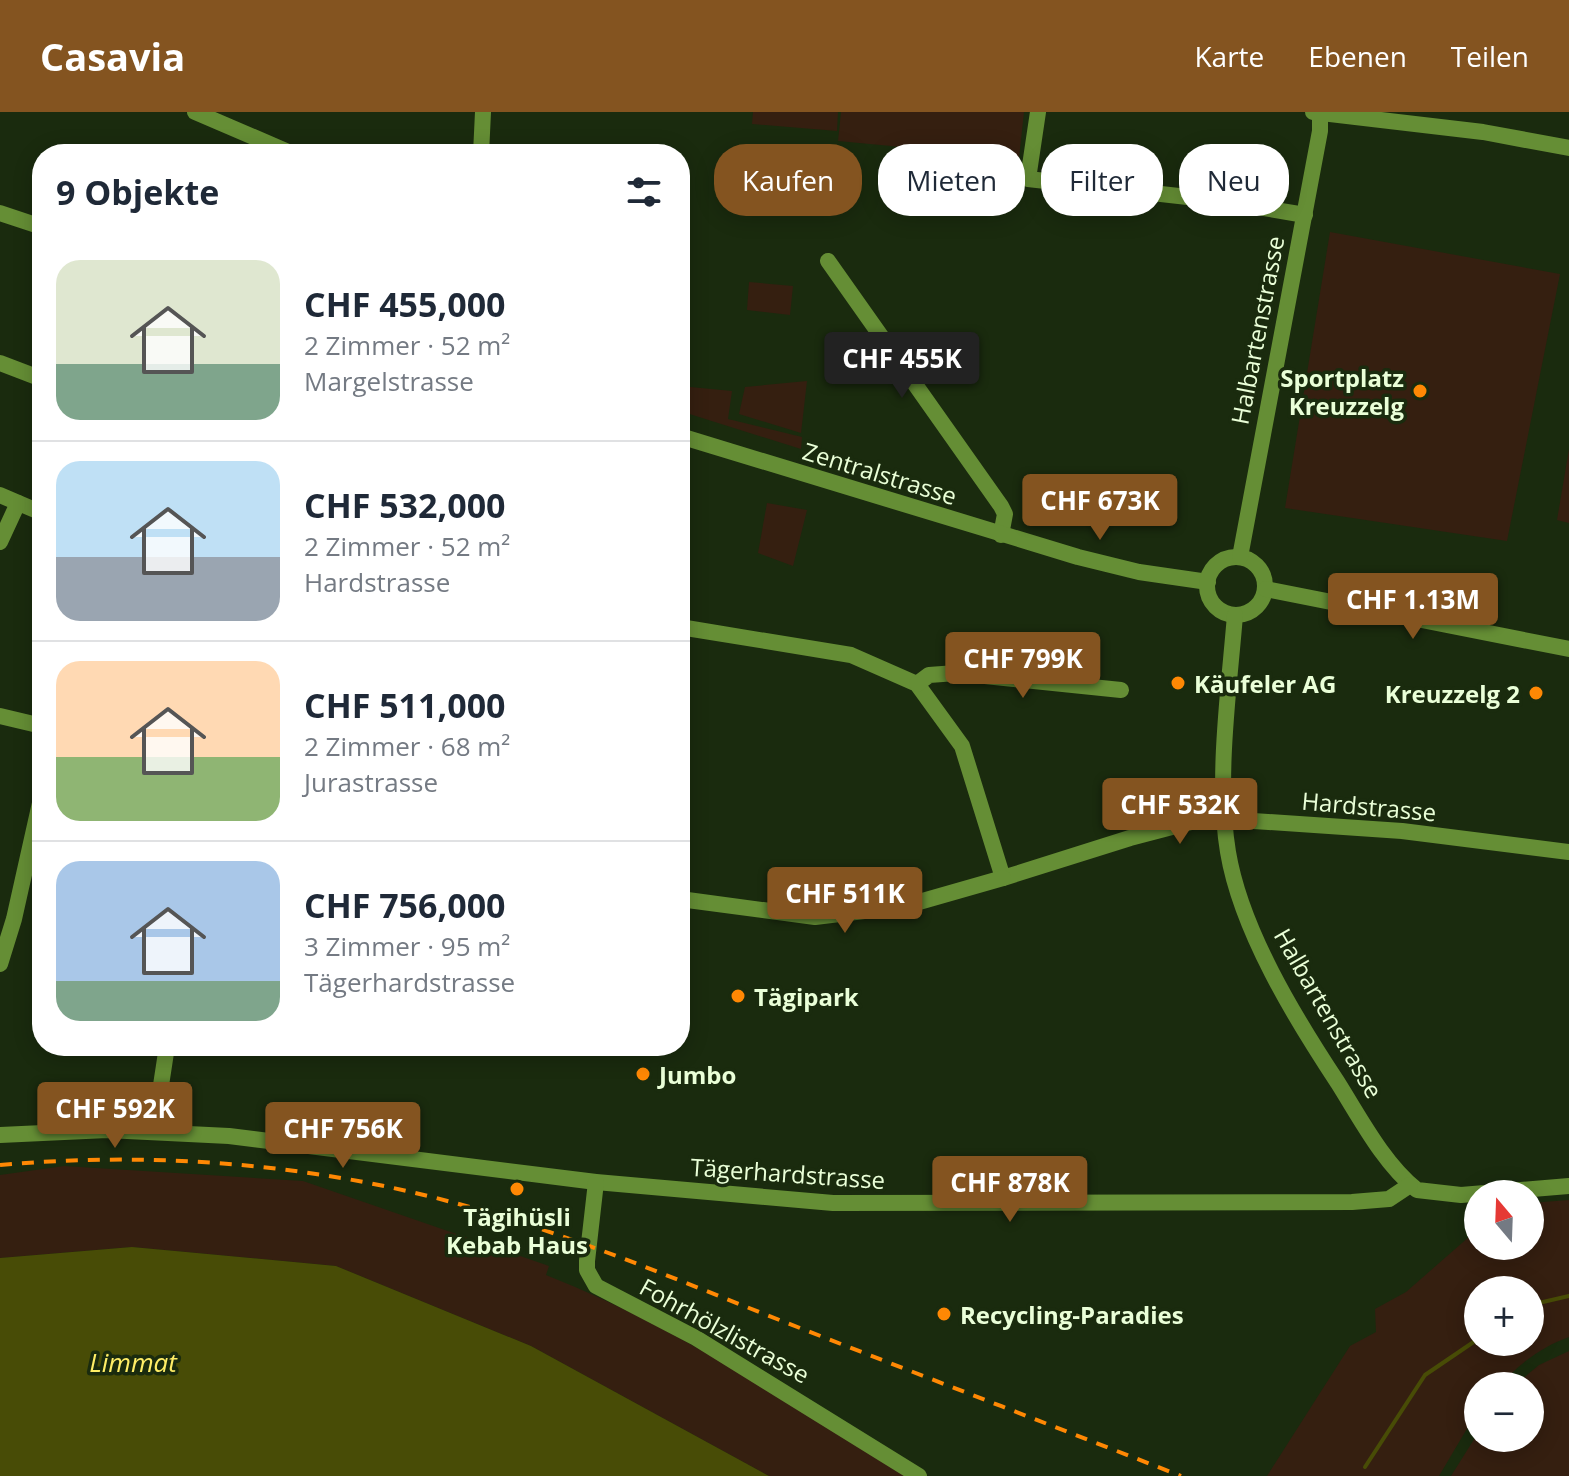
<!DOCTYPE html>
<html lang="de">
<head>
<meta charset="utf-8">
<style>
  body { margin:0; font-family:"Open Sans",sans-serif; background:#f2f2f3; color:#1f2937; height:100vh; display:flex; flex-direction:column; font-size:30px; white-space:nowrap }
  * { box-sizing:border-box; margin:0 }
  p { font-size:26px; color:#747a83 }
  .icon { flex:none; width:44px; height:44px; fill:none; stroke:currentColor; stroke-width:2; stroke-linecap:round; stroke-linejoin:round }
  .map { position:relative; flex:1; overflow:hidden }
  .panel { position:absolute; left:32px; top:32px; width:658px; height:912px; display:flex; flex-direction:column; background:#fff; border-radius:32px; box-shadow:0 4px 20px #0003 }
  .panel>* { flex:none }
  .top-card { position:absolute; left:714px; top:32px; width:734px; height:72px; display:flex; gap:16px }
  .needle { width:52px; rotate:341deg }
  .buttons { position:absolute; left:1464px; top:1068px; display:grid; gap:16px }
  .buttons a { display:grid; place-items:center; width:80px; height:80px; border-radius:50%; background:#fff; box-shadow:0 4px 20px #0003; font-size:40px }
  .price { position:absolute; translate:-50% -68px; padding:0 18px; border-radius:8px; background:#845420; color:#fff; font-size:26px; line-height:52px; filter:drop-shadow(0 2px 4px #0008) }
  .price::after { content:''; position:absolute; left:50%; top:48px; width:24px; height:18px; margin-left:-12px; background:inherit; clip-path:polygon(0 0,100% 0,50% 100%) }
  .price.selected { background:#222; color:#fff }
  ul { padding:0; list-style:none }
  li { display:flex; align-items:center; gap:24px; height:200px; padding:0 24px }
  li+li { border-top:2px solid #e0e1e3 }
  li span { display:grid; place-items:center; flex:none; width:224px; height:160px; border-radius:24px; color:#555 }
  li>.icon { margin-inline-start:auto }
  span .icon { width:96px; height:96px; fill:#fffc; stroke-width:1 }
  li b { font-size:34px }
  h2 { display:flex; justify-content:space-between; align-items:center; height:96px; padding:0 24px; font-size:34px }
  .pill { padding:0 28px; border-radius:32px; background:#fff; box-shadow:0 4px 20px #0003; font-size:28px; line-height:72px }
  .pill.selected { background:#845420; color:#fff }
  header { display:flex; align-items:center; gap:48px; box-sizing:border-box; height:112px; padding:0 40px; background:#845420; color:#fff }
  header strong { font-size:38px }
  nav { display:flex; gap:44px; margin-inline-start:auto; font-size:28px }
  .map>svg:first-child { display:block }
</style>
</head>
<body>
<header>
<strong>Casavia</strong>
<nav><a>Karte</a><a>Ebenen</a><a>Teilen</a></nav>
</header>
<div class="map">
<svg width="1569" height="1364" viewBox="0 0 1569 1364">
  <rect width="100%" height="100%" fill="#1a2b0e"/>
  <!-- green -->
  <g fill="#351f10" fill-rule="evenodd">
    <path d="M753 0H838L837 19 752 12Z"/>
    <path d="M841 0H1024L1019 46 838 29Z"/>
    <path d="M1330 120 1560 162 1507 429 1285 396Z"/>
    <path d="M749 170 793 174 790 203 747 198Z"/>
    <path d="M807 269 801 321 739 302 745 275Z"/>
    <path d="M680 274 732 279 728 307 802 325 801 337 680 299Z"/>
    <path d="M1569 337V411L1557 408Z"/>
    <path d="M767 391 807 398 793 454 758 441Z"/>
    <path d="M64 1054 303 1069 549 1154 546 1163C676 1214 790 1292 908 1364H769L531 1234 336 1154 132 1135 0 1146V1063Z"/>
    <path d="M1569 1088V1225C1541 1235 1519 1252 1499 1274H1478V1298L1439 1364H1267L1350 1234 1376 1220 1375 1197 1406 1180 1478 1117V1134H1530V1091ZM1530 1178V1230H1478V1178Z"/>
    <path d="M1569 1239V1364H1451L1478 1321V1326H1530V1274H1514L1539 1253Z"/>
  </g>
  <!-- water -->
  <path fill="#484c06" d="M132 1135 336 1154 531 1234 769 1364H0V1146Z"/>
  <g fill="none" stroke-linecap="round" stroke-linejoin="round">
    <!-- stream -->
    <g stroke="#484c06" stroke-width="4">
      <path d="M1530 1193 1569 1184"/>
      <path d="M1365 1355 1425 1263 1478 1227"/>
    </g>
    <!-- street -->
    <g stroke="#658e35" stroke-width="16">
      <path d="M195 0 293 42"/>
      <path d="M1038 0 1028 67 1223 89 1305 103"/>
      <path d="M1313 0 1483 20 1569 36"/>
      <path d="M481 42 483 0"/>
      <path d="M0 101 42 115"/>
      <path d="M828 149 1001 394 1005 402 1001 423"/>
      <path d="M0 251 42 267"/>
      <path d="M680 324 1078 445 1139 460 1208 470"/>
      <path d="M0 383 42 401"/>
      <path d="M0 430 18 391"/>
      <circle cx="1236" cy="474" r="29"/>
      <path d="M1240 445 1320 19V0"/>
      <path d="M1266 477 1569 537"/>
      <path d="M1235 503C1229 578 1216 667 1228 740 1241 818 1295 906 1338 971 1360 1006 1384 1052 1417 1078L1461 1083 1569 1074"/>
      <path d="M680 515 851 543 917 572 962 634 1003 766 1130 726 1191 710 1224 707 1402 719 1569 740"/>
      <path d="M917 572 929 563 956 561 1121 578"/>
      <path d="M0 604 42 614"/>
      <path d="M680 787 815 805 905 794 1003 766"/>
      <path d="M0 852 14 807 42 682"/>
      <path d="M154 1019 167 934"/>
      <path d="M0 1023 107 1018 229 1024 596 1070 833 1091 1352 1090 1389 1087 1410 1073"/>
      <path d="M596 1070 587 1149V1158L596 1174 696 1226 919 1364"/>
    </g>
    <!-- rail -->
    <path stroke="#ff8804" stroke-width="4" stroke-dasharray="12 10" stroke-linecap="butt" d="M0 1053C158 1039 320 1052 473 1096 579 1126 680 1169 782 1209 915 1261 1048 1312 1181 1364"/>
  </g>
  <!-- markers -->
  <g fill="#ff8804" stroke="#1a2b0e" stroke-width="3">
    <circle cx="1420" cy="279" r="8"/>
    <circle cx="1178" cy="571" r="8"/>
    <circle cx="1536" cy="581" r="8"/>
    <circle cx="738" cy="884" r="8"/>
    <circle cx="643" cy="962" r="8"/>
    <circle cx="517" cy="1077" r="8"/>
    <circle cx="944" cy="1202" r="8"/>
  </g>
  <g text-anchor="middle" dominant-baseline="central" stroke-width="7" stroke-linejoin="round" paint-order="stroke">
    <!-- street labels -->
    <g font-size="24" fill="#eaffd8" stroke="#1a2b0e">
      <text transform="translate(1257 218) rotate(-79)">Halbartenstrasse</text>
      <text transform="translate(880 361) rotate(17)">Zentralstrasse</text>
      <text transform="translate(1369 694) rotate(5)">Hardstrasse</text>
      <text transform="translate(1329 901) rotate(60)">Halbartenstrasse</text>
      <text transform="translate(788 1061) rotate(4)">Tägerhardstrasse</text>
      <text transform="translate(725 1218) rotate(29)">Fohrhölzlistrasse</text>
    </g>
    <!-- poi labels -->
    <g font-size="24" font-weight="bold" fill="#eaffd8" stroke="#1a2b0e" text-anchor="start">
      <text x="1404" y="265" text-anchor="end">Sportplatz<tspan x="1404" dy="28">Kreuzzelg</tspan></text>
      <text x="1194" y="571">Käufeler AG</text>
      <text x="1520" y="581" text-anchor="end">Kreuzzelg 2</text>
      <text x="754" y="884">Tägipark</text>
      <text x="659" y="962">Jumbo</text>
      <text x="517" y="1104" text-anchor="middle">Tägihüsli<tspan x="517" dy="28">Kebab Haus</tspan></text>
      <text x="960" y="1202">Recycling-Paradies</text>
    </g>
    <!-- water labels -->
    <g font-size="26" font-style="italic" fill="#fe6" stroke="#1a2b0e">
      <text x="133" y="1250">Limmat</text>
    </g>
  </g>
</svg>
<div class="buttons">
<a><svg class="needle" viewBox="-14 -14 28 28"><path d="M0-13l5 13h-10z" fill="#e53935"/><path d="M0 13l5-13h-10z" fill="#747a83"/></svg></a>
<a>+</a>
<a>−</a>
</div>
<b class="price selected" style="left:902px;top:288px">CHF 455K</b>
<b class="price" style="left:1100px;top:430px">CHF 673K</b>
<b class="price" style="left:1413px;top:529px">CHF 1.13M</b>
<b class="price" style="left:1023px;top:588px">CHF 799K</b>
<b class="price" style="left:1180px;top:734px">CHF 532K</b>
<b class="price" style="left:845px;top:823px">CHF 511K</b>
<b class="price" style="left:115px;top:1038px">CHF 592K</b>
<b class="price" style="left:343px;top:1058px">CHF 756K</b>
<b class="price" style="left:1010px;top:1112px">CHF 878K</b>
<div class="top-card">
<a class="pill selected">Kaufen</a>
<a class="pill">Mieten</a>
<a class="pill">Filter</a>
<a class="pill">Neu</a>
</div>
<section class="panel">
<h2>9 Objekte<svg class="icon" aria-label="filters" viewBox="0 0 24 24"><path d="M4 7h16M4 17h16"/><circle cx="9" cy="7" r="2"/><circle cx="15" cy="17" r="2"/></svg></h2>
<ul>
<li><span style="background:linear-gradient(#dfe7d0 65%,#7fa58c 0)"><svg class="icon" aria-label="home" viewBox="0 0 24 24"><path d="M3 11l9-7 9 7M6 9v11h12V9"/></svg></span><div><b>CHF 455,000</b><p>2 Zimmer · 52 m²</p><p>Margelstrasse</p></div></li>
<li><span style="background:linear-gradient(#bfe0f5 60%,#9aa5b1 0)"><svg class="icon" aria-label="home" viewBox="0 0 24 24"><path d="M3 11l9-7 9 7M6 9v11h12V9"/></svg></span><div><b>CHF 532,000</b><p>2 Zimmer · 52 m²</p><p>Hardstrasse</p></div></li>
<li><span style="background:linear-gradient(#ffd9b3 60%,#8fb573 0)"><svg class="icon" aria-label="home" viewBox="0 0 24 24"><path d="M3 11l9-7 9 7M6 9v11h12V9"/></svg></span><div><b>CHF 511,000</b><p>2 Zimmer · 68 m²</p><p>Jurastrasse</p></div></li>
<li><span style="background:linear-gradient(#a9c7e8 75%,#7fa58c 0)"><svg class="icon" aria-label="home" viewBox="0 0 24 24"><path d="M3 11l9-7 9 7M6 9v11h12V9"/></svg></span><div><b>CHF 756,000</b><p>3 Zimmer · 95 m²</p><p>Tägerhardstrasse</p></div></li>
</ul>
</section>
</div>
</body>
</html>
